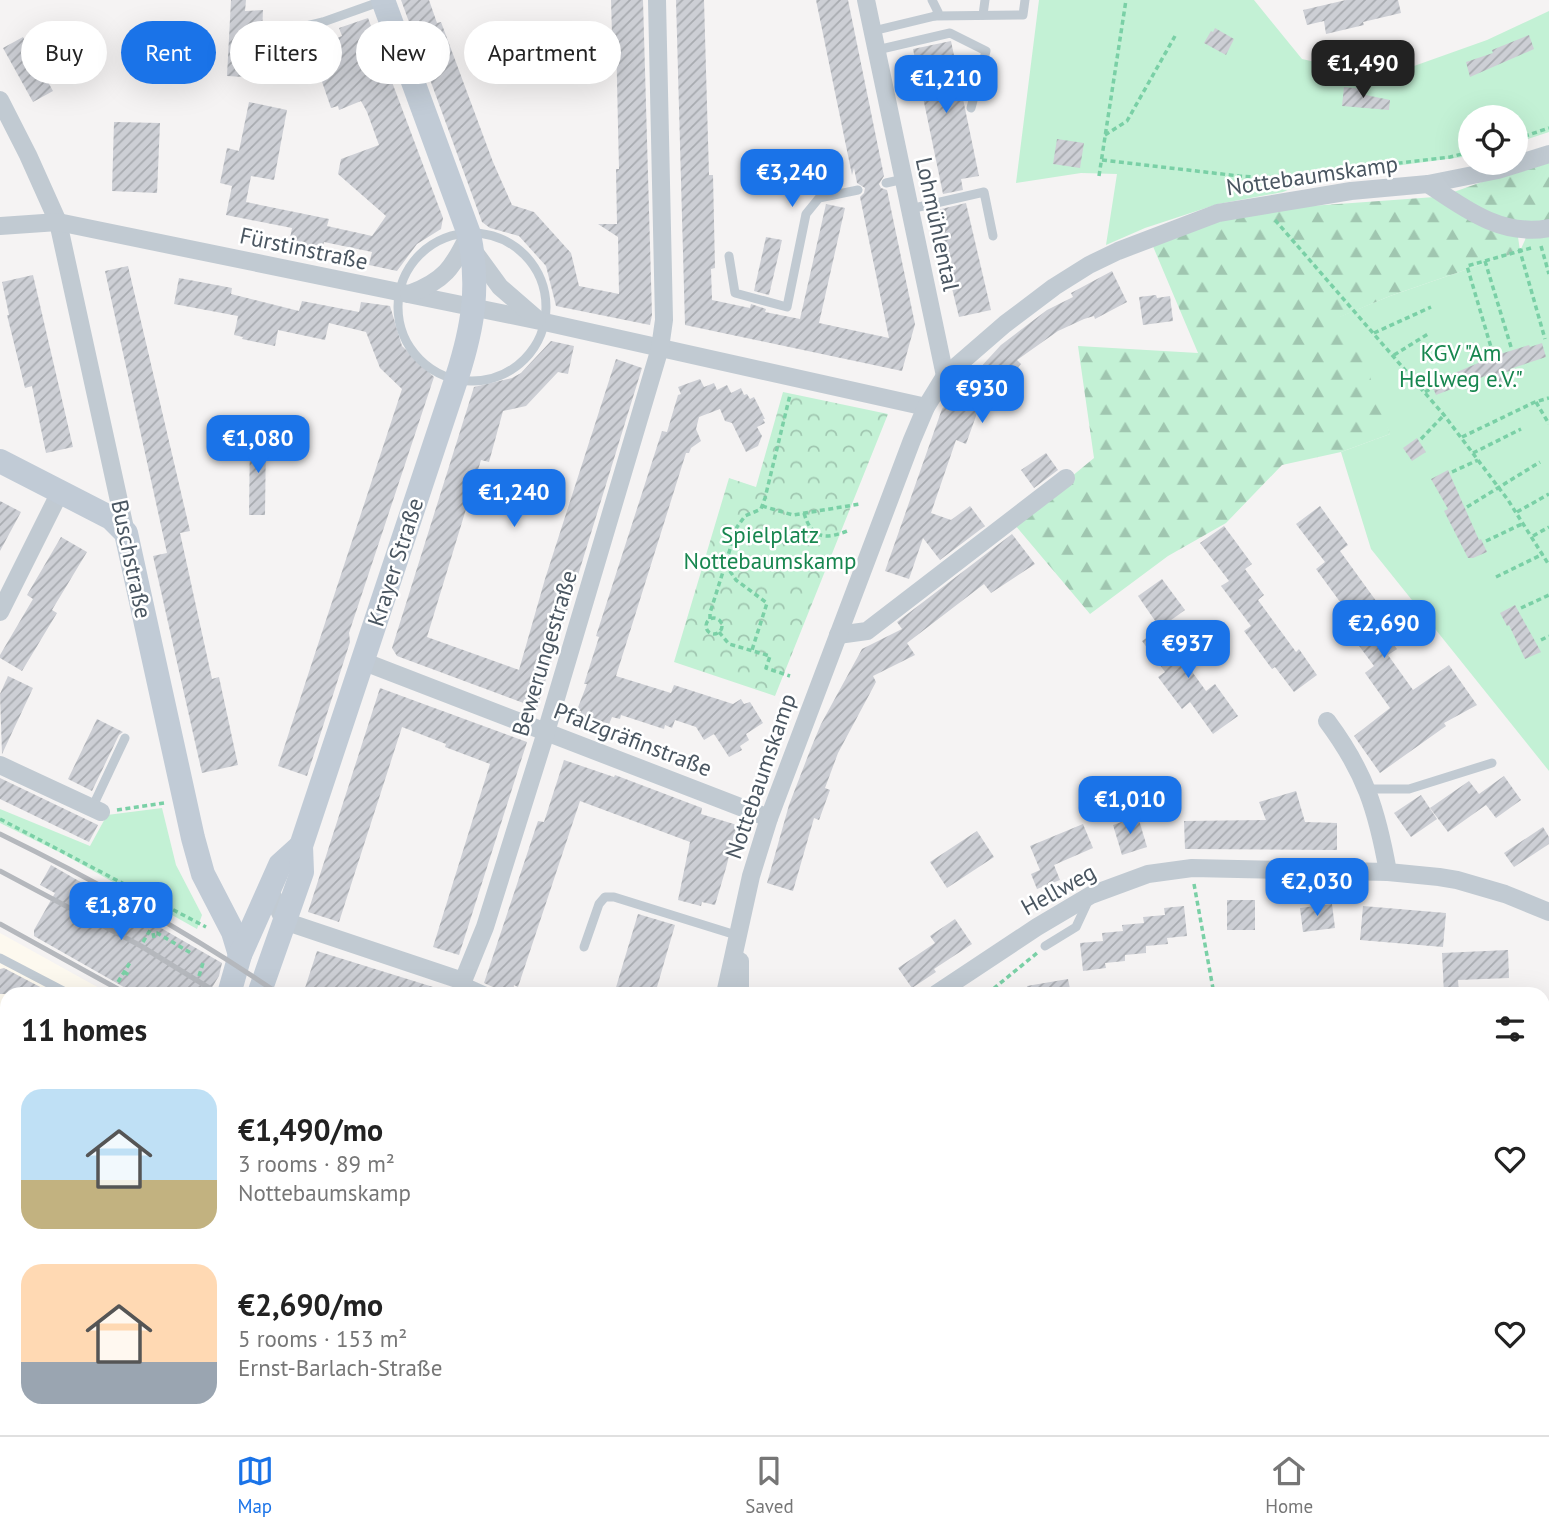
<!DOCTYPE html>
<html lang="en">
<head>
<meta charset="utf-8">
<style>
  body { margin:0; font-family:"PT Sans",sans-serif; background:#f6f6f6; color:#222; height:100vh; display:flex; flex-direction:column; font-size:26px; white-space:nowrap }
  * { box-sizing:border-box; margin:0 }
  p { font-size:23px; color:#767676 }
  .icon { flex:none; width:38px; height:38px; fill:none; stroke:currentColor; stroke-width:2; stroke-linecap:round; stroke-linejoin:round }
  .map { position:relative; flex:1; overflow:hidden }
  .panel { position:absolute; left:0px; top:987px; width:1550px; height:448px; display:flex; flex-direction:column; background:#fff; border-radius:21px 21px 0 0; box-shadow:0 7px 28px #0002 }
  .panel>* { flex:none }
  .top-card { position:absolute; left:21px; top:21px; width:700px; height:63px; display:flex; gap:14px }
  .controls { position:absolute; left:1458px; top:105px; display:grid; gap:14px }
  .controls a { display:grid; place-items:center; width:70px; height:70px; border-radius:50%; background:#fff; box-shadow:0 7px 28px #0002; font-size:35px }
  .price { position:absolute; translate:-50% -60px; padding:0 16px; border-radius:14px; background:#1a73e8; color:#fff; font-size:23px; line-height:46px; filter:drop-shadow(0 2px 4px #0008) }
  .price::after { content:''; position:absolute; left:50%; top:42px; width:21px; height:16px; margin-left:-10px; background:inherit; clip-path:polygon(0 0,100% 0,50% 100%) }
  .price.current { background:#222; color:#fff }
  ul { padding:0; list-style:none }
  li { display:flex; align-items:center; gap:21px; height:175px; padding:0 21px }
  li span { display:grid; place-items:center; flex:none; width:196px; height:140px; border-radius:21px; color:#555 }
  li>.icon { margin-inline-start:auto }
  span .icon { width:84px; height:84px; fill:#fffc; stroke-width:1 }
  li b { font-size:30px }
  h2 { display:flex; justify-content:space-between; align-items:center; height:84px; padding:0 21px; font-size:30px }
  .chip { padding:0 24px; border-radius:32px; background:#fff; box-shadow:0 7px 28px #0002; font-size:24px; line-height:63px }
  .chip.current { background:#1a73e8; color:#fff }
  .tabs { display:flex; justify-content:space-around; align-items:center; height:98px; border-top:2px solid #e0e0e0; background:#fff; font-size:19px; color:#767676 }
  .tabs a { display:grid; justify-items:center; gap:4px }
  .tabs .current { color:#1a73e8 }
  .map>svg:first-child { display:block }
</style>
</head>
<body>
<div class="map">
<svg width="1549" height="1435" viewBox="0 0 1549 1435">
  <defs>
    <pattern id="forest-firs" width="22" height="20" patternUnits="userSpaceOnUse" patternTransform="scale(1.75)"><rect width="22" height="20" fill="#c3f1d5"/><path d="M5 1l3.5 6h-7zM16 11l3.5 6h-7z" fill="#a0c6b0"/></pattern>
    <pattern id="park-crowns" width="20" height="18" patternUnits="userSpaceOnUse" patternTransform="scale(1.75)"><rect width="20" height="18" fill="#c3f1d5"/><path d="M2 6a3 3 0 1 1 6 0M12 15a3 3 0 1 1 6 0" fill="none" stroke="#a0c6b0"/></pattern>
    <pattern id="building-hatch" width="6" height="6" patternUnits="userSpaceOnUse" patternTransform="scale(1.75)"><rect width="6" height="6" fill="#cdcfd5"/><path d="M-1 1l2-2M0 6l6-6M5 7l2-2" fill="none" stroke="#a8abb0"/></pattern>
  </defs>
  <rect width="100%" height="100%" fill="#f5f3f3"/>
  <!-- commercial -->
  <g fill="#fdf9ef">
    <path d="M0 933 110 994H7V1095L0 1092Z"/>
    <path d="M78 1428H264L265 1435H75Z"/>
  </g>
  <!-- green -->
  <g fill="#c3f1d5">
    <path d="M1039 0H1254L1302 59 1372 75 1400 71 1487 40 1549 11V132L1516 143V117H1470V156L1320 176 1283 192 1218 204 1145 228 1106 245 1117 174 1081 173 1016 183Z"/>
    <path d="M1549 228V771L1371 549 1341 452 1390 434 1339 317 1390 296 1520 251 1529 231Z"/>
    <path d="M162 808 176 865 202 915 197 929 63 854 0 823V809L90 846 107 815Z"/>
  </g>
  <!-- forest -->
  <g fill="url(#forest-firs)">
    <path d="M1549 158V226L1522 229 1451 193Z"/>
    <path d="M1435 197 1517 230 1520 251 1390 296 1340 317 1361 351 1390 434 1341 452 1282 465 1226 523 1168 556 1090 614 1014 524 1094 458 1078 346 1198 353 1152 244 1219 219 1283 208Z"/>
    <path d="M1381 1428H1471L1472 1435H1343Z"/>
  </g>
  <!-- park -->
  <path fill="url(#park-crowns)" d="M783 392 888 414 775 696 674 662 729 478 756 487Z"/>
  <!-- building -->
  <g fill="url(#building-hatch)">
    <path d="M231 0H246L245 11 263 10 260 78 227 76Z"/>
    <path d="M401 0H429L437 23 441 22 493 162 512 205 534 212 571 253 579 286 619 294 618 237 598 224H617L616 169H619L618 127 616 35H612L611 0H643L652 315 650 325 556 306 546 266 519 236 490 228 482 222Z"/>
    <path d="M676 0H704L709 175H713L715 268 711 269 712 300 750 308 751 304 766 309 765 312 800 319 826 204 845 208 819 323 889 338 860 197 864 193 865 188 857 183 854 168 852 175 816 0H848L884 176 879 184 881 188 887 190 915 324 902 371 685 325Z"/>
    <path d="M1346 0H1398L1401 13 1363 22 1364 25 1326 34 1324 21 1307 25 1303 10Z"/>
    <path d="M368 18 443 218 441 229 417 244 397 271 369 265 372 252 324 242 321 255 288 248 292 228 226 215 232 186 220 183 227 148 239 151 249 102 287 110 274 180 251 176 246 202 329 219 327 226 372 236 386 216 338 174 341 159 379 145 367 112 361 101 339 110 338 106 331 108 318 70 294 80 289 55 342 36 339 28Z"/>
    <path d="M1215 28 1234 39 1226 55 1204 43 1211 31 1213 32Z"/>
    <path d="M1529 35 1534 49 1470 77 1466 62 1493 53 1492 50Z"/>
    <path d="M23 37 53 91 33 102 3 48Z"/>
    <path d="M951 41 979 176 961 179 963 190 943 194 913 49Z"/>
    <path d="M1344 87 1362 89 1361 94 1390 100 1389 110 1342 106Z"/>
    <path d="M114 122 160 123 157 193 112 191Z"/>
    <path d="M1057 139 1084 143 1080 168 1053 164Z"/>
    <path d="M966 203 991 310 959 317 933 211Z"/>
    <path d="M766 237 782 240 769 295 754 291Z"/>
    <path d="M128 266 190 531 180 533 212 679 219 677 238 765 202 773 153 556 167 553 105 271Z"/>
    <path d="M1112 271 1127 302 1095 319 1094 316 1084 319 1058 331 1017 360 1021 364 984 405 981 402 966 444 956 440 931 513 951 520 970 506 985 526 940 560 923 538 909 579 885 571 942 409 1001 345 1047 310 1073 297 1071 293Z"/>
    <path d="M33 275 73 447 46 453 32 386 25 388 7 315H9L2 282Z"/>
    <path d="M179 278 232 288 231 294 299 311 302 301 359 312 361 302 390 306 402 346 434 377 349 633 350 642 307 776 278 766 402 389 380 368 366 332 329 323 325 340 278 330 275 346 242 339 243 337 234 335 238 316 174 304Z"/>
    <path d="M1156 295 1157 298 1170 296 1173 321 1143 325 1139 297Z"/>
    <path d="M551 341 574 346 568 374 558 372 526 406 503 411 489 462 481 460 427 637 519 670 545 579 616 359 642 368 537 708 397 656 392 648 474 387 512 378 521 373Z"/>
    <path d="M1542 343 1546 357 1510 369 1511 371 1505 372 1510 380 1493 390 1488 375 1436 395 1431 383 1497 355 1529 345 1530 347Z"/>
    <path d="M700 379 704 387 714 383 717 390 727 385 731 393 741 388 744 395 747 394 750 399 754 397 765 419H763L765 423 757 427 762 436 758 446 746 452 732 423 725 421 720 409 699 417 696 429 701 441 691 448 689 453H686L616 676 671 693 674 685 733 704 741 699 744 704 750 702 763 723 746 734 749 740 740 746 742 750 729 757 714 734 704 740 696 727 675 720 672 728 665 725 664 729 621 715 620 719 612 717 609 724 580 715 581 711 577 710 587 684H584L599 637 596 636 662 431 667 432 678 395 681 394 678 387Z"/>
    <path d="M250 435H266L265 515H249Z"/>
    <path d="M1417 438 1426 452 1412 461 1403 448Z"/>
    <path d="M1046 453 1058 470 1034 488 1021 470Z"/>
    <path d="M1448 470 1479 540 1481 539 1487 552 1473 558H1468L1444 511 1448 509 1431 479Z"/>
    <path d="M0 501 21 512 0 551Z"/>
    <path d="M1320 506 1348 545 1340 551 1387 616 1378 623 1397 649 1388 655 1413 690 1449 665 1477 705 1444 723 1446 726 1380 773 1354 736 1390 708 1365 673 1374 666 1345 627 1354 621 1316 569 1325 562 1296 524Z"/>
    <path d="M1224 526 1252 564 1245 569 1264 595 1258 600 1296 652 1299 649 1317 675 1294 692 1275 667 1272 669 1244 631 1251 626 1221 586 1229 581 1200 543Z"/>
    <path d="M1012 534 1035 564 991 593 984 584 907 643 915 655 873 676 876 682 838 753 825 788 830 790 819 820 814 818 793 891 767 883 789 805 811 748 821 724 862 649 902 629 897 622Z"/>
    <path d="M61 537 87 552 52 610 57 613 22 671 0 658V655L33 599 27 595Z"/>
    <path d="M1162 579 1185 610 1160 628 1138 596Z"/>
    <path d="M1515 605 1541 652 1525 659 1509 625 1507 626 1500 613Z"/>
    <path d="M1168 623 1190 654 1183 659 1206 691 1215 684 1238 716 1213 734 1190 702 1182 709 1158 677 1165 672 1142 641Z"/>
    <path d="M8 676 33 688 2 754 0 694Z"/>
    <path d="M380 688 527 742 459 955 433 947 490 764 445 747 446 744 402 727 339 922 308 912Z"/>
    <path d="M97 719 123 732 119 735 92 791 68 779Z"/>
    <path d="M564 760 614 777 615 775 702 808 701 814 737 825 726 868 715 905 702 902 701 906 678 900 690 842 580 801 518 987 514 985 512 994H499L495 988 484 983 538 821 544 822Z"/>
    <path d="M1504 776 1521 800 1496 818 1486 805 1448 832 1430 808 1469 781 1479 794Z"/>
    <path d="M0 778 98 825 89 842 0 799Z"/>
    <path d="M1296 791 1305 822 1337 823V850L1185 849 1184 821 1266 820 1259 802Z"/>
    <path d="M1421 795 1437 819 1411 837 1394 813Z"/>
    <path d="M1127 820H1139L1147 847 1122 855 1113 825Z"/>
    <path d="M1083 824 1093 848 1054 865 1060 880 1037 889 1031 874 1040 870 1030 846Z"/>
    <path d="M1543 827 1549 837V844L1514 867 1504 853Z"/>
    <path d="M977 831 994 857 947 888 930 862Z"/>
    <path d="M51 865 222 963 219 976 208 994H136L34 936V930L55 893 40 885Z"/>
    <rect x="1227" y="900" width="28" height="30"/>
    <path d="M1332 904 1335 928 1303 932 1300 908Z"/>
    <path d="M1184 906 1187 936 1167 938 1168 944 1146 946V953L1125 955V961L1105 963 1106 968 1083 971 1080 943 1103 941 1102 933 1123 931 1122 925 1144 923 1143 917 1165 915 1164 908Z"/>
    <path d="M1363 906 1446 913 1443 947 1360 940Z"/>
    <path d="M638 914 675 925 655 994H614Z"/>
    <path d="M955 919 972 944 934 969 936 972 912 988 898 968 935 943 930 936Z"/>
    <path d="M1508 950 1509 978 1458 980 1459 994H1444L1442 953Z"/>
    <path d="M317 951 446 991 445 994H325L305 988Z"/>
    <path d="M4 968 44 989 47 994H0V969Z"/>
    <path d="M1068 979 1071 994H1027V986Z"/>
  </g>
  <g fill="none" stroke-linecap="round" stroke-linejoin="round">
    <!-- path -->
    <g stroke="#7ad0a6" stroke-width="3.5" stroke-dasharray="5 3.5" stroke-linecap="butt">
      <path d="M1105 135 1127 121 1175 36"/>
      <path d="M1516 139 1549 128"/>
      <path d="M1102 160 1239 176 1273 178 1450 157 1470 152"/>
      <path d="M1099 176 1126 0"/>
      <path d="M1275 220 1444 415 1508 500 1549 565"/>
      <path d="M1541 246 1549 274"/>
      <path d="M1531 248 1520 251 1545 339"/>
      <path d="M1485 261 1511 347"/>
      <path d="M1374 333 1431 307"/>
      <path d="M1493 354 1467 266 1520 251 1519 246"/>
      <path d="M1394 355 1428 334"/>
      <path d="M1425 392 1450 377"/>
      <path d="M1536 402 1549 424"/>
      <path d="M1462 437 1535 402 1549 398"/>
      <path d="M1421 439 1444 415"/>
      <path d="M1473 453 1521 429"/>
      <path d="M1452 472 1478 460"/>
      <path d="M762 506 793 515 860 504"/>
      <path d="M1467 507 1540 462"/>
      <path d="M1517 512 1549 494"/>
      <path d="M804 513C812 541 827 539 850 530"/>
      <path d="M1533 536 1549 527"/>
      <path d="M1486 541 1524 523"/>
      <path d="M725 564 736 580 767 603 752 650"/>
      <path d="M1496 577 1543 554"/>
      <path d="M1521 608 1549 595"/>
      <circle cx="714" cy="626" r="8"/>
      <path d="M710 619V613L737 527 745 516 761 509 765 498 790 395"/>
      <path d="M719 632 729 644 770 656 766 668 790 676"/>
      <path d="M1541 640 1549 636"/>
      <path d="M117 810 164 803"/>
      <path d="M0 819 206 927"/>
      <path d="M1194 884 1214 994"/>
      <path d="M154 938 153 933H157L191 953"/>
      <path d="M143 942 155 922"/>
      <path d="M124 972 131 976"/>
      <path d="M199 976 203 963"/>
      <path d="M118 982 131 961"/>
      <path d="M987 994 1037 953"/>
      <path d="M0 1345 7 1344"/>
      <path d="M118 1428 119 1435"/>
      <path d="M1022 1428V1435"/>
      <path d="M1292 1428V1435"/>
      <path d="M551 1432 555 1428"/>
    </g>
    <!-- service -->
    <g stroke="#c1cad2" stroke-width="9">
      <path d="M983 15 985 0"/>
      <path d="M935 16 1023 15 1025 0"/>
      <path d="M873 31 935 16 938 12 932 0"/>
      <path d="M273 34 323 22 382 1"/>
      <path d="M877 50 950 33 986 51 971 108"/>
      <path d="M886 183 904 179"/>
      <path d="M910 209 984 192 993 236"/>
      <circle cx="472" cy="307" r="74"/>
      <path d="M729 256 735 293 787 307 806 214 819 198 858 190"/>
      <path d="M1368 789H1409L1492 763"/>
      <path d="M92 808 125 738"/>
      <path d="M1045 946 1076 927 1089 899"/>
      <path d="M584 947 599 904 605 897H614L739 936"/>
      <path d="M0 958 69 994"/>
      <path d="M463 981 492 994"/>
      <path d="M0 1059 7 1062"/>
      <path d="M2 1395 6 1435"/>
      <path d="M13 1428 14 1435"/>
      <path d="M1401 1428 1402 1435"/>
      <path d="M1440 1435 1472 1429"/>
    </g>
    <!-- minor -->
    <g stroke="#c1cad2" stroke-width="18">
      <path d="M866 0 945 376"/>
      <path d="M0 100 28 155 58 222 126 533"/>
      <path d="M1428 184C1465 209 1502 237 1549 228"/>
      <path d="M0 226 58 222 540 321 926 407"/>
      <path d="M473 250 500 287 537 319"/>
      <path d="M409 294C444 281 453 268 469 234"/>
      <path d="M0 612 60 492"/>
      <path d="M838 635 867 631 1066 478"/>
      <path d="M362 661 769 818"/>
      <path d="M1327 721C1365 772 1377 810 1388 872"/>
      <path d="M0 765 101 812"/>
      <path d="M269 888 284 921 463 981 485 927 546 732 660 348 664 320 657 0"/>
      <path d="M740 961V994"/>
      <path d="M725 994 751 876 769 818 912 440 926 407 945 376 1005 324 1054 287 1089 265 1118 251 1218 213 1351 191 1428 184 1498 170 1549 154"/>
      <path d="M936 994 1037 927 1091 895 1148 874 1192 868 1388 872 1439 877 1457 880 1505 894 1549 912"/>
      <path d="M1544 1131H1549"/>
      <path d="M0 1176 7 1173"/>
      <path d="M1544 1406 1549 1405"/>
      <path d="M268 1428 269 1435"/>
      <path d="M1471 1428 1473 1435"/>
      <path d="M474 1435 481 1428"/>
      <path d="M510 1435 517 1428"/>
    </g>
    <!-- secondary -->
    <g stroke="#c1cbd6" stroke-width="24">
      <path d="M0 461 111 518 126 533 193 838 203 874 233 932 240 955"/>
      <path d="M229 994 240 955 280 865 301 846"/>
      <path d="M259 994 302 872 301 846 457 377C473 327 480 287 469 234L383 0"/>
      <path d="M0 1095 7 1098"/>
      <path d="M0 1145 7 1148"/>
      <path d="M580 1428 588 1435"/>
      <path d="M632 1428 639 1435"/>
    </g>
    <!-- rail -->
    <g stroke="#b5b8bd" stroke-width="5">
      <path d="M0 834C96 881 190 933 279 994"/>
      <path d="M0 871 141 946 219 994"/>
      <path d="M0 924 127 994"/>
      <path d="M680 1428 687 1435"/>
      <path d="M733 1428 740 1435"/>
      <path d="M756 1428 764 1435"/>
      <path d="M779 1428 786 1435"/>
    </g>
  </g>
  <g text-anchor="middle" dominant-baseline="central" stroke-width="5" stroke-linejoin="round" paint-order="stroke">
    <!-- street labels -->
    <g font-size="23" fill="#4a5661" stroke="#fff">
      <text transform="translate(1312 175) rotate(-8)">Nottebaumskamp</text>
      <text transform="translate(938 224) rotate(78)">Lohmühlental</text>
      <text transform="translate(304 248) rotate(12)">Fürstinstraße</text>
      <text transform="translate(132 559) rotate(78)">Buschstraße</text>
      <text transform="translate(395 562) rotate(-72)">Krayer Straße</text>
      <text transform="translate(544 653) rotate(-73)">Bewerungestraße</text>
      <text transform="translate(633 739) rotate(21)">Pfalzgräfinstraße</text>
      <text transform="translate(760 776) rotate(-71)">Nottebaumskamp</text>
      <text transform="translate(1058 889) rotate(-29)">Hellweg</text>
    </g>
    <!-- park labels -->
    <g font-size="23" fill="#17864f" stroke="#fff">
      <text x="1461" y="352">KGV "Am<tspan x="1461" dy="26">Hellweg e.V."</tspan></text>
      <text x="770" y="534">Spielplatz<tspan x="770" dy="26">Nottebaumskamp</tspan></text>
    </g>
  </g>
</svg>
<div class="controls">
<a><svg class="icon" aria-label="locate" viewBox="0 0 24 24"><circle cx="12" cy="12" r="6"/><path d="M12 2v4M12 18v4M2 12h4M18 12h4"/></svg></a>
</div>
<b class="price current" style="left:1363px;top:100px">€1,490</b>
<b class="price" style="left:946px;top:115px">€1,210</b>
<b class="price" style="left:792px;top:209px">€3,240</b>
<b class="price" style="left:982px;top:425px">€930</b>
<b class="price" style="left:258px;top:475px">€1,080</b>
<b class="price" style="left:514px;top:529px">€1,240</b>
<b class="price" style="left:1384px;top:660px">€2,690</b>
<b class="price" style="left:1188px;top:680px">€937</b>
<b class="price" style="left:1130px;top:836px">€1,010</b>
<b class="price" style="left:1317px;top:918px">€2,030</b>
<b class="price" style="left:121px;top:942px">€1,870</b>
<div class="top-card">
<a class="chip">Buy</a>
<a class="chip current">Rent</a>
<a class="chip">Filters</a>
<a class="chip">New</a>
<a class="chip">Apartment</a>
</div>
<section class="panel">
<h2>11 homes<svg class="icon" aria-label="filters" viewBox="0 0 24 24"><path d="M4 7h16M4 17h16"/><circle cx="9" cy="7" r="2"/><circle cx="15" cy="17" r="2"/></svg></h2>
<ul>
<li><span style="background:linear-gradient(#bfe0f5 65%,#c2b280 0)"><svg class="icon" aria-label="home" viewBox="0 0 24 24"><path d="M3 11l9-7 9 7M6 9v11h12V9"/></svg></span><div><b>€1,490/mo</b><p>3 rooms · 89 m²</p><p>Nottebaumskamp</p></div><svg class="icon" aria-label="heart" viewBox="0 0 24 24"><path d="M12 20l-8-8c-3-5 5-10 8-4 3-6 11-1 8 4z"/></svg></li>
<li><span style="background:linear-gradient(#ffd9b3 70%,#9aa5b1 0)"><svg class="icon" aria-label="home" viewBox="0 0 24 24"><path d="M3 11l9-7 9 7M6 9v11h12V9"/></svg></span><div><b>€2,690/mo</b><p>5 rooms · 153 m²</p><p>Ernst-Barlach-Straße</p></div><svg class="icon" aria-label="heart" viewBox="0 0 24 24"><path d="M12 20l-8-8c-3-5 5-10 8-4 3-6 11-1 8 4z"/></svg></li>
</ul>
</section>
</div>
<nav class="tabs">
<a class="current"><svg class="icon" aria-label="map" viewBox="0 0 24 24"><path d="M3 6l6-2 6 2 6-2v14l-6 2-6-2-6 2zM9 4v14M15 6v14"/></svg>Map</a>
<a><svg class="icon" aria-label="saved" viewBox="0 0 24 24"><path d="M7 4h10v16l-5-4-5 4z"/></svg>Saved</a>
<a><svg class="icon" aria-label="home" viewBox="0 0 24 24"><path d="M3 11l9-7 9 7M6 9v11h12V9"/></svg>Home</a>
</nav>
</body>
</html>
